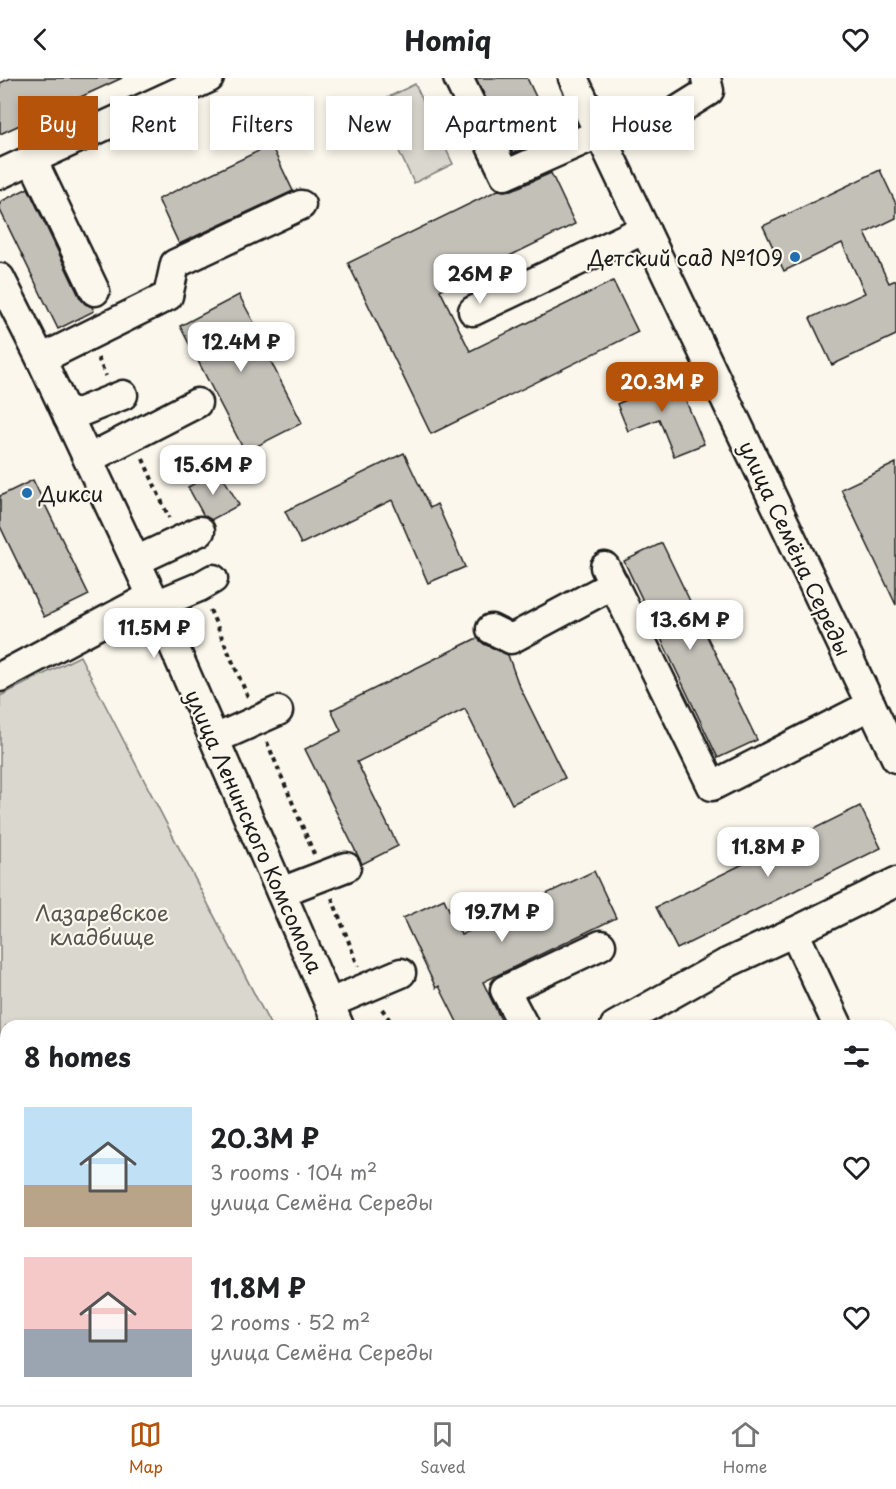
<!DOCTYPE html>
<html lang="en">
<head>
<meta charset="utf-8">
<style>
  body { margin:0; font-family:"Playpen Sans",sans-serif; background:#f2f2f2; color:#202124; height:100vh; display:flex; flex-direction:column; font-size:22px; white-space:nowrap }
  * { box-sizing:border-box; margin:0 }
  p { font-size:20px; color:#757577 }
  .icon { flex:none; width:33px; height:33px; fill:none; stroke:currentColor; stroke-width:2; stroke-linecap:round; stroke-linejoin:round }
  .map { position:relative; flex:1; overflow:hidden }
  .side { position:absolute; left:0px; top:942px; width:897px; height:386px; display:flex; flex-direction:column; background:#fff; border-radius:18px 18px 0 0; box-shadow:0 3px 9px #0003 }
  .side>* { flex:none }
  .top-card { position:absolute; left:18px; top:18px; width:861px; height:54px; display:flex; gap:12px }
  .price { position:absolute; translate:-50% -51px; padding:0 14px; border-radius:12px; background:#fff; color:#222; font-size:20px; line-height:39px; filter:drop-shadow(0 2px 3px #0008) }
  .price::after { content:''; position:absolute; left:50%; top:36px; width:18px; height:14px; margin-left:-9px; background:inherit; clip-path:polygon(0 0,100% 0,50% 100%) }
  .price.current { background:#b45309; color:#fff }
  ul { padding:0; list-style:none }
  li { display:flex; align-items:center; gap:18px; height:150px; padding:0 24px }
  li span { display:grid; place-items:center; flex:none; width:168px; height:120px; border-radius:0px; color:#555 }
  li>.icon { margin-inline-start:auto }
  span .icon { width:72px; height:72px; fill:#fffc; stroke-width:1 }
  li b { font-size:26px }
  h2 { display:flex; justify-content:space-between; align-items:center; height:72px; padding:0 24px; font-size:26px }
  .tag { padding:0 21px; border-radius:0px; background:#fff; box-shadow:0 3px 9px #0003; font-size:21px; line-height:54px }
  .tag.current { background:#b45309; color:#fff }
  header { display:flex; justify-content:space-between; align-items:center; height:78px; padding:0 24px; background:#fff; font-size:27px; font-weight:700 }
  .tab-bar { display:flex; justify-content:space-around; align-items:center; height:84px; border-top:2px solid #e0e0e0; background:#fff; font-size:16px; color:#757577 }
  .tab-bar a { display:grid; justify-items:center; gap:3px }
  .tab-bar .current { color:#b45309 }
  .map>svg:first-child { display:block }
</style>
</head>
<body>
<header><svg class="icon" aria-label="back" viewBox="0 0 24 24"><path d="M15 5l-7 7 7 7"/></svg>Homiq<svg class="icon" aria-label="heart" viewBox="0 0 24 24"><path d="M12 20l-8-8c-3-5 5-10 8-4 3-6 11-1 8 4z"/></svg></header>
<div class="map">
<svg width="896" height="1327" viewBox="0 0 896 1327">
  <rect width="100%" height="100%" fill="#fbf7ec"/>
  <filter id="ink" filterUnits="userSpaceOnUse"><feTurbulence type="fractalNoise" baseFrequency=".0167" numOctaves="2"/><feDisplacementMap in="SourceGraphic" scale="12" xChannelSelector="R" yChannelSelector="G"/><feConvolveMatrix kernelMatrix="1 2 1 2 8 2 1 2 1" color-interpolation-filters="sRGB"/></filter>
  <g filter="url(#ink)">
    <!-- green -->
    <g fill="#dad7ce" stroke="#7b7a75" stroke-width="1.5">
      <path d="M415 6 453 86 414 105 376 25Z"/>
      <path d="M80 578 271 948H6V1201L0 1204V618Z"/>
    </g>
    <!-- building -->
    <g fill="#c3c0b8" stroke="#1c1c1c" stroke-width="1.5">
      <path d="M11 0H122L0 56V5Z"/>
      <path d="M476 0H527L554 57 513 75Z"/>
      <path d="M271 67 293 113 179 166 158 121Z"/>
      <path d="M880 92 896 126V140L865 155 889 205 896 202V257L832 287 810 240 865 215 842 165 784 193 763 148Z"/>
      <path d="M551 95 575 146 440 212 470 273 613 203 638 254 431 356 348 185 498 112 504 113 512 112Z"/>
      <path d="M28 110 80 220 85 226 92 229 94 233 58 251 0 132V124Z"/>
      <path d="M239 217 271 276 268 278 302 345 245 374 180 248Z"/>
      <path d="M653 294 660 311 678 304 704 366 674 378 659 341 628 353 617 326 637 317 631 303Z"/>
      <path d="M404 375 430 430 437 426 465 489 428 505 392 422 301 466 285 433Z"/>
      <path d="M896 385V527L841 411Z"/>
      <path d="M219 392 239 427 211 442 204 438 188 409Z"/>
      <path d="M33 402 89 517 44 539 0 448V418Z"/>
      <path d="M662 465 757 662 718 680 624 483Z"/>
      <path d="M477 560 484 566 508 577 518 605 565 700 512 726 465 631 357 684 398 768 362 786 305 671 341 653 331 632Z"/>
      <path d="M860 728 881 770 677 871 656 829Z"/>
      <path d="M594 793 616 840 483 904 504 948H459L439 908 436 910 403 840 444 821 461 857Z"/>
    </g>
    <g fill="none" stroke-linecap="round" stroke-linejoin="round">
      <!-- minor casing -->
      <g stroke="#1c1c1c" stroke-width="33">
        <g id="minor">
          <path d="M458 0 505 97 600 55 669 38 709 13 706 0"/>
          <path d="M573 0 896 680"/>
          <path d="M32 81 95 213"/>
          <path d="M0 96 209 0"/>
          <path d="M0 200 41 281 152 518 339 948"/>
          <path d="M473 233 645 151"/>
          <path d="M41 281 168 218 175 186 301 127"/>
          <path d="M68 339 123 317"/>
          <path d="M88 381 197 325"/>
          <path d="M136 483 200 453"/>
          <path d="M605 489 712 708 871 627"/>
          <path d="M156 527 199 509 213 501"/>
          <path d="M491 551 511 561 614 506"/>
          <path d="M0 599 152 518"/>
          <path d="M215 661 278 633"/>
          <path d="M281 814 346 789"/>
          <path d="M794 854 838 948"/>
          <path d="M330 925 401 895"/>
          <path d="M524 948 505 912 601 867"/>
          <path d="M615 948 725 886 794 854 896 804"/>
          <path d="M891 1032H896"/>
          <path d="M891 1171 896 1168"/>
          <path d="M891 1293 896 1290"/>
          <path d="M0 1295 6 1293"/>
          <path d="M159 1322 162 1327"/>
          <path d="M518 1322 520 1327"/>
          <path d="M295 1327 306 1322"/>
          <path d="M701 1327 712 1322"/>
          <path d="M826 1327 836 1322"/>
        </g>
      </g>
      <!-- path -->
      <g stroke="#1c1c1c" stroke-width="4" stroke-dasharray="4.5 4.5" stroke-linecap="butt">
        <path d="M98 280 106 298"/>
        <path d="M143 381 169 440"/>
        <path d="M210 532 248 619"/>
        <path d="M267 664 314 776"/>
        <path d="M332 820 358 888"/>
        <path d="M382 931 394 948"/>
      </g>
      <!-- minor -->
      <use href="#minor" stroke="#fbf7ec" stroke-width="28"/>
    </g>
  </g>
  <!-- markers -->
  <g fill="#1f6fb2" stroke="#fbf7ec" stroke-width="2">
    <circle cx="795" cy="179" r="6"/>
    <circle cx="27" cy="415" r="6"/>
  </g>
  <g text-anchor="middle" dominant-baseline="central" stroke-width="4.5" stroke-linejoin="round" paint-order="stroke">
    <!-- poi labels -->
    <g font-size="21" fill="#1c1c1c" stroke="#fbf7ec" text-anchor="end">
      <text x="783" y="179">Детский сад №109</text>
      <text x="39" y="415" text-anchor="start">Дикси</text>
    </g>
    <!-- street labels -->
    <g font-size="21" fill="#1c1c1c" stroke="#fbf7ec">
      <text transform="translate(796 470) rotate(65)">улица Семёна Середы</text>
      <text transform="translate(255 753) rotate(66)">улица Ленинского Комсомола</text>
    </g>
    <!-- park labels -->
    <g font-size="21" fill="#555451" stroke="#fbf7ec">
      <text x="102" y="834">Лазаревское<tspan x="102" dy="24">кладбище</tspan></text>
    </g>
  </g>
</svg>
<b class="price" style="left:480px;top:227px">26M ₽</b>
<b class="price" style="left:241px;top:295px">12.4M ₽</b>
<b class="price current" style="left:662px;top:335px">20.3M ₽</b>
<b class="price" style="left:213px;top:418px">15.6M ₽</b>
<b class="price" style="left:690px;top:573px">13.6M ₽</b>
<b class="price" style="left:154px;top:581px">11.5M ₽</b>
<b class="price" style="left:768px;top:800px">11.8M ₽</b>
<b class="price" style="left:502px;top:865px">19.7M ₽</b>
<div class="top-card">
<a class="tag current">Buy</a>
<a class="tag">Rent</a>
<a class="tag">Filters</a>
<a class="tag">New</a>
<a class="tag">Apartment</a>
<a class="tag">House</a>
</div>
<section class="side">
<h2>8 homes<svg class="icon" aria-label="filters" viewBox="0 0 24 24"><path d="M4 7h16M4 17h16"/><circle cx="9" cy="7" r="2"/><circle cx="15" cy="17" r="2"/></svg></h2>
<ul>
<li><span style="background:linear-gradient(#bfe0f5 65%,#b9a48a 0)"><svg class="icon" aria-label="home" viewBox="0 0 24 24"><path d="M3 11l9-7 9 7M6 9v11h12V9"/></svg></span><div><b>20.3M ₽</b><p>3 rooms · 104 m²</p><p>улица Семёна Середы</p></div><svg class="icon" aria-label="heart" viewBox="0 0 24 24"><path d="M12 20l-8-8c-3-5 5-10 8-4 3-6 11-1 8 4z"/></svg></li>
<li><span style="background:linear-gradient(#f6c9c9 60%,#9aa5b1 0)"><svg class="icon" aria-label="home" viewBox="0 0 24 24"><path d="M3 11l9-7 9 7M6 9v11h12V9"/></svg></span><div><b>11.8M ₽</b><p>2 rooms · 52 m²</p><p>улица Семёна Середы</p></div><svg class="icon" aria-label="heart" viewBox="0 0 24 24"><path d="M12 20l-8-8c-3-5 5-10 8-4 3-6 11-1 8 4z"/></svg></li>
</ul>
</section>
</div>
<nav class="tab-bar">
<a class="current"><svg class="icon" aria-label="map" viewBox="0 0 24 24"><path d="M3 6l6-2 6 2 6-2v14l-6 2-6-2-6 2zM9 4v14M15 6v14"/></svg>Map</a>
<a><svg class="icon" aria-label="saved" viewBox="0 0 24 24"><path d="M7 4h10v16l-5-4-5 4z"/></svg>Saved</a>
<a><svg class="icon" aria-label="home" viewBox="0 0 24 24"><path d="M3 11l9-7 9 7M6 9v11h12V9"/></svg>Home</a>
</nav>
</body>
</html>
